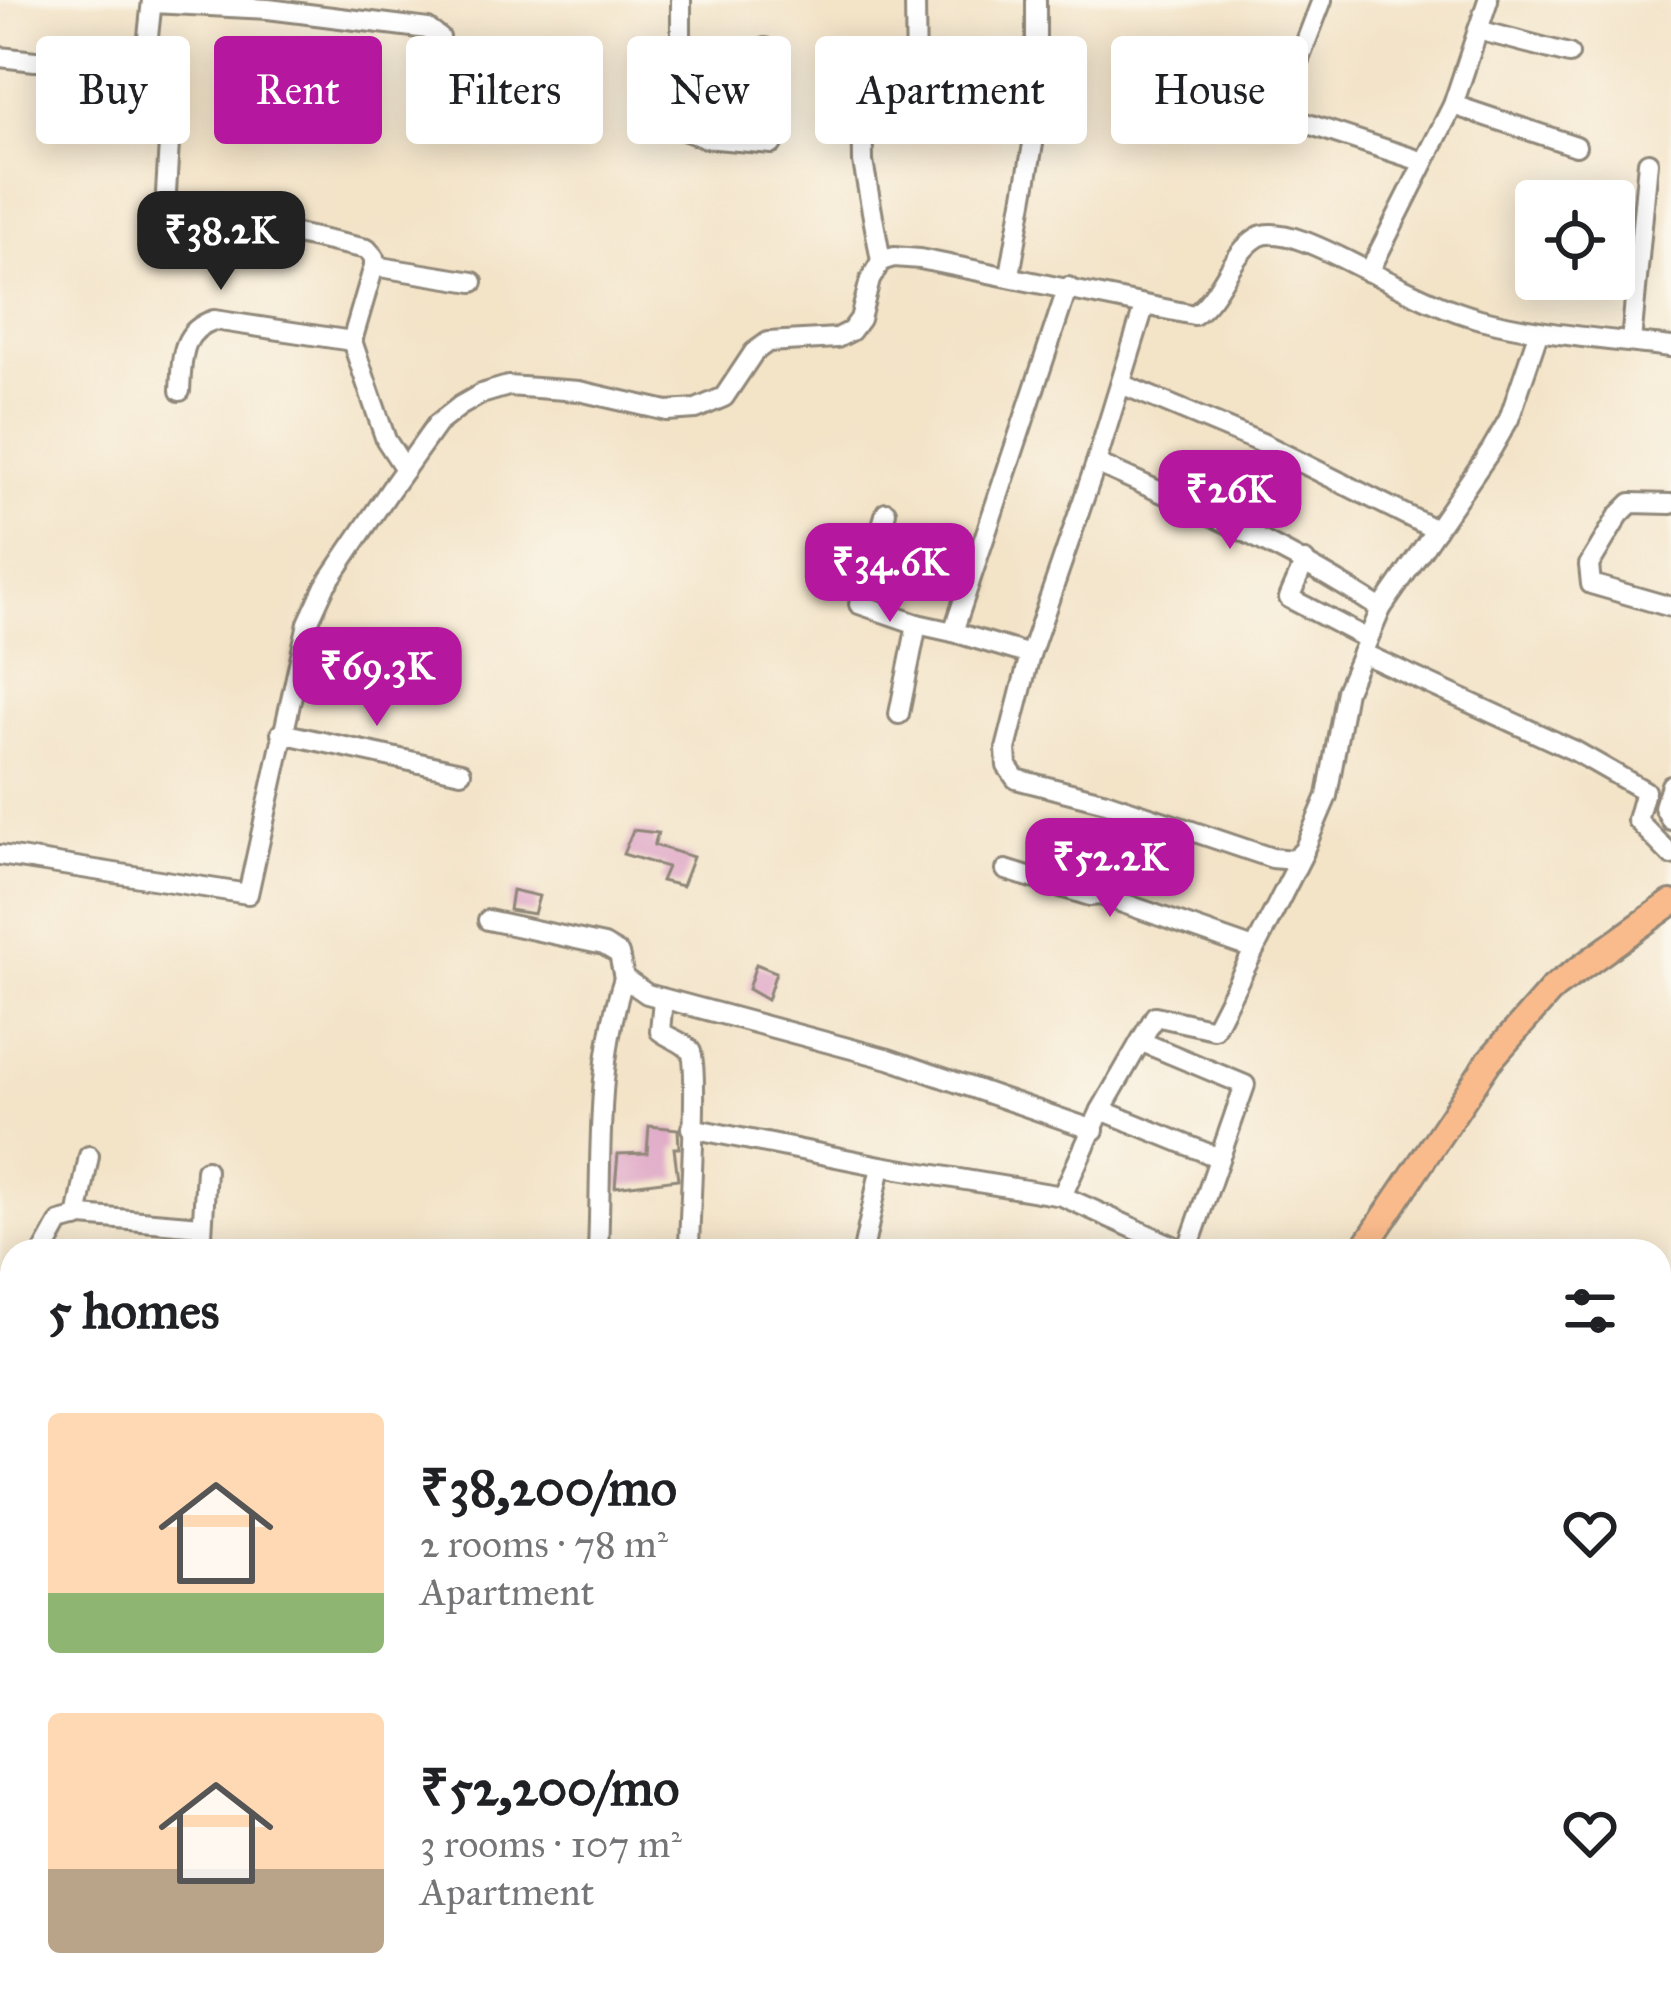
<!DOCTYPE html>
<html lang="en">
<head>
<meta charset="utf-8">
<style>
  body { margin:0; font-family:"IM FELL Great Primer",serif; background:#f2f2f2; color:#202124; height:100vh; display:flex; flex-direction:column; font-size:45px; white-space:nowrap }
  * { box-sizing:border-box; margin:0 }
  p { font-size:39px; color:#757577 }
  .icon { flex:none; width:66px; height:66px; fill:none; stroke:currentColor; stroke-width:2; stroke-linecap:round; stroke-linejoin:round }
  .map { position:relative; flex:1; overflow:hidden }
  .drawer { position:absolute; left:0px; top:1239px; width:1671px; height:768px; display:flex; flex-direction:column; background:#fff; border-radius:36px 36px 0 0; box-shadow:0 6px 30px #0003 }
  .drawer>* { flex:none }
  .guide { position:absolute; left:36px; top:36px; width:1599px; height:108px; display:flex; gap:24px }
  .controls { position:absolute; left:1515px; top:180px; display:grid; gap:24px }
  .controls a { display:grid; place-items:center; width:120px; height:120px; border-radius:12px; background:#fff; box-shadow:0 6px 30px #0003; font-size:60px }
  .price { position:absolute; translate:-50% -102px; padding:0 27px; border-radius:24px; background:#b5179e; color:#fff; font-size:39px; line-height:78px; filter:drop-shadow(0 3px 6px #0008) }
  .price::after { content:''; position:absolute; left:50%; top:72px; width:36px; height:27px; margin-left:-18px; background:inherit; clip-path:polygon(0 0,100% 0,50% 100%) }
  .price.on { background:#222; color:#fff }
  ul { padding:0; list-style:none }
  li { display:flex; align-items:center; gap:36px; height:300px; padding:0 48px }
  li span { display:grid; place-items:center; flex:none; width:336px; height:240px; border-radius:12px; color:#555 }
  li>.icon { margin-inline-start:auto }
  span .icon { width:144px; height:144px; fill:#fffc; stroke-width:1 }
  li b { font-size:51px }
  h2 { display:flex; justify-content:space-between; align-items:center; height:144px; padding:0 48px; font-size:51px }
  .tag { padding:0 42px; border-radius:12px; background:#fff; box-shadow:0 6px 30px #0003; font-size:42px; line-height:108px }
  .tag.on { background:#b5179e; color:#fff }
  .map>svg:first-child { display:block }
</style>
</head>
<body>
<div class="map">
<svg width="1671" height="2007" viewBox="0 0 1671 2007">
  <rect width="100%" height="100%" fill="#fbf7ec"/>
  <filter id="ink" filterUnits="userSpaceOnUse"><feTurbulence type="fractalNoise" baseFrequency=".00833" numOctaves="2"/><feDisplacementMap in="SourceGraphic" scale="24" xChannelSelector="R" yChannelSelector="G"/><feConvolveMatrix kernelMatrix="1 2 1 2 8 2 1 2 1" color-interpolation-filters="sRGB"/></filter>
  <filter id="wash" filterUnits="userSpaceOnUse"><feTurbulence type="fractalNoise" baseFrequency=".004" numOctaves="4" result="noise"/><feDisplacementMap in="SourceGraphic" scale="48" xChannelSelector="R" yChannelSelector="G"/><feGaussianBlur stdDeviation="2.7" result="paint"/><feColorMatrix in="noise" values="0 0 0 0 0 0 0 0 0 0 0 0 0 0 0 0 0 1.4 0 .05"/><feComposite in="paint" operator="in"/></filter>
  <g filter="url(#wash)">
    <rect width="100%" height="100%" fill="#f3e3c7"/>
    <g id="blocks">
      <!-- building -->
      <g fill="#dea4c5">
        <path d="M633 830 658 833 654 845 693 857 682 886 661 881 667 867 623 854Z"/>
        <path d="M512 890 539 896 534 914 509 910Z"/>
        <path d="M756 964 776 972 767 1000 748 989Z"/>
        <path d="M649 1126 678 1129 679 1148H674L678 1179 615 1187 618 1154 647 1153Z"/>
      </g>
    </g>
  </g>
  <g filter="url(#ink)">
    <use href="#blocks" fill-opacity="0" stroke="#8f8779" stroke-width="3"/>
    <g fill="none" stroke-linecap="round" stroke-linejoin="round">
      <!-- minor casing -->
      <g stroke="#8f8779" stroke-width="24">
        <g id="minor">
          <path d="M152 0 140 110 146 120 166 121 170 126 165 210 171 220 181 225 287 232 367 249 374 257V266L352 341 386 440 405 469"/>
          <path d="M681 0V129L705 138 772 144 779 130 765 48"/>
          <path d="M152 3 268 9 428 29 440 38 432 81"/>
          <path d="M1478 30 1569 54"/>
          <path d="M0 57 35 61 145 60"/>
          <path d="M1295 70 1322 0"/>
          <path d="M1201 89 1424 162"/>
          <path d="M1453 105 1576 146"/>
          <path d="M881 261 863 162 862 91 871 83 916 81 915 0"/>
          <path d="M374 266 473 282"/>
          <path d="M1369 272 1453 105 1488 0"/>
          <path d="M1010 275 1036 127V0"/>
          <path d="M1144 307 1096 463 1030 655 1006 749 1007 766 1016 779 1106 802 1272 858 1294 860 1304 850 1327 796 1346 691 1381 609 1491 450 1509 419 1539 331"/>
          <path d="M1631 342 1648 162"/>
          <path d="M1121 384 1262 443 1436 530"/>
          <path d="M180 391C182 359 180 331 214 320L352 341"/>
          <path d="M1096 463C1195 507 1291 550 1381 609"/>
          <path d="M1671 504 1631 503 1619 515 1589 565 1591 584 1671 607"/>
          <path d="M886 512 859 604 917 624"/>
          <path d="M1305 561 1289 598 1368 639"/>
          <path d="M1362 653 1575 751 1645 791 1637 820 1671 855"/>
          <path d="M1030 655 953 632 1068 287"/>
          <path d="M899 714 917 624 953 632"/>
          <path d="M281 733 461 772"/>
          <path d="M1671 785 1664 807 1671 820"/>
          <path d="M0 855 248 894 308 623 325 586 390 490 437 424 460 406 481 394 508 386 579 391 667 411 696 409 724 397 754 352 768 342 837 338 851 331 860 319 870 280 881 261 894 257 920 259 1194 315C1222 296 1230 254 1258 237 1282 223 1346 261 1370 272 1405 289 1442 309 1480 319 1542 335 1607 339 1671 347"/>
          <path d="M1006 870 1090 896 1100 895 1106 887 1122 808"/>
          <path d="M1100 895 1251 948"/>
          <path d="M488 920 604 945 619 954 624 978 647 994 889 1059 1094 1130"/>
          <path d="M663 999 660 1031C670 1039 685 1042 691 1052 699 1067 689 1219 689 1251"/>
          <path d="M1142 1042 1245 1085 1187 1251"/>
          <path d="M1101 1110 1155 1016 1214 1029 1304 852"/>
          <path d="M691 1128 881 1166 1062 1196 1184 1251"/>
          <path d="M1062 1196 1101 1110 1219 1158"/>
          <path d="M77 1218 89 1156"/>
          <path d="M44 1251 60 1222 82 1216 201 1226"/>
          <path d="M201 1251 206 1170"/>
          <path d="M598 1251C602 1160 595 1066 624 978"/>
          <path d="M863 1251 881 1166"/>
          <path d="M1659 1408 1671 1410"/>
          <path d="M0 1435 12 1373"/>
          <path d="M0 1621V1624"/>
          <path d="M515 1995V2007"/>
          <path d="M603 1995 605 2007"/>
          <path d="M658 1995 661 2007"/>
          <path d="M1329 1995 1330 2007"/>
          <path d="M143 2007 145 1995"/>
          <path d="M246 2007 248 1995"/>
          <path d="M322 2007 326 1995"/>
          <path d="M1020 2007 1021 1995"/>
          <path d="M1372 2007 1382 1995"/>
          <path d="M1579 2007 1582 1995"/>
        </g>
      </g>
      <!-- major casing -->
      <g stroke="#8f8779" stroke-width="30">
        <g id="major">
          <path d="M1362 1251 1489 1061 1554 987 1671 903"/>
          <path d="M337 2007 357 1995"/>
        </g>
      </g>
      <!-- minor -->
      <use href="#minor" stroke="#fff" stroke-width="18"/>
      <!-- major -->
      <use href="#major" stroke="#fabb8c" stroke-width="24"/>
    </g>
  </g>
</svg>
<div class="controls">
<a><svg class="icon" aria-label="locate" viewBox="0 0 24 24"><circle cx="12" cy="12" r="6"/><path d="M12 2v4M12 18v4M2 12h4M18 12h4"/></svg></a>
</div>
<b class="price on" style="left:221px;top:293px">₹38.2K</b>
<b class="price" style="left:1230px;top:552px">₹26K</b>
<b class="price" style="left:890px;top:625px">₹34.6K</b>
<b class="price" style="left:377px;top:729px">₹69.3K</b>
<b class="price" style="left:1110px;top:920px">₹52.2K</b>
<div class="guide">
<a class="tag">Buy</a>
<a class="tag on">Rent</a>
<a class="tag">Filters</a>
<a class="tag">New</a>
<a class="tag">Apartment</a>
<a class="tag">House</a>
</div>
<section class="drawer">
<h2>5 homes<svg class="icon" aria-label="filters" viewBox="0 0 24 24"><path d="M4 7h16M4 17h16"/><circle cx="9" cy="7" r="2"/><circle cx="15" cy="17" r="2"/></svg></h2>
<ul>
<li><span style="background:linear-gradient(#ffd9b3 75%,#8fb573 0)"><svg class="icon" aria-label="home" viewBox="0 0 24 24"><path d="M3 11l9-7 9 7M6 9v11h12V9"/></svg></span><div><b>₹38,200/mo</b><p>2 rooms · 78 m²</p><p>Apartment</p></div><svg class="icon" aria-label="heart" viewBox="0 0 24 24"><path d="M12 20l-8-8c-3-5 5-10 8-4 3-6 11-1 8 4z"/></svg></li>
<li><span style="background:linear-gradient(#ffd9b3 65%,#b9a48a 0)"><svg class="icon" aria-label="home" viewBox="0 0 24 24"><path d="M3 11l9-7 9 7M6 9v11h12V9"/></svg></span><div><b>₹52,200/mo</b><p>3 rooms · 107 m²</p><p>Apartment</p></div><svg class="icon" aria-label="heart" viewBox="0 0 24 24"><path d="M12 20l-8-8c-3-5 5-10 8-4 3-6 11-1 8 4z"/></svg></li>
</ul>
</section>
</div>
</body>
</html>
